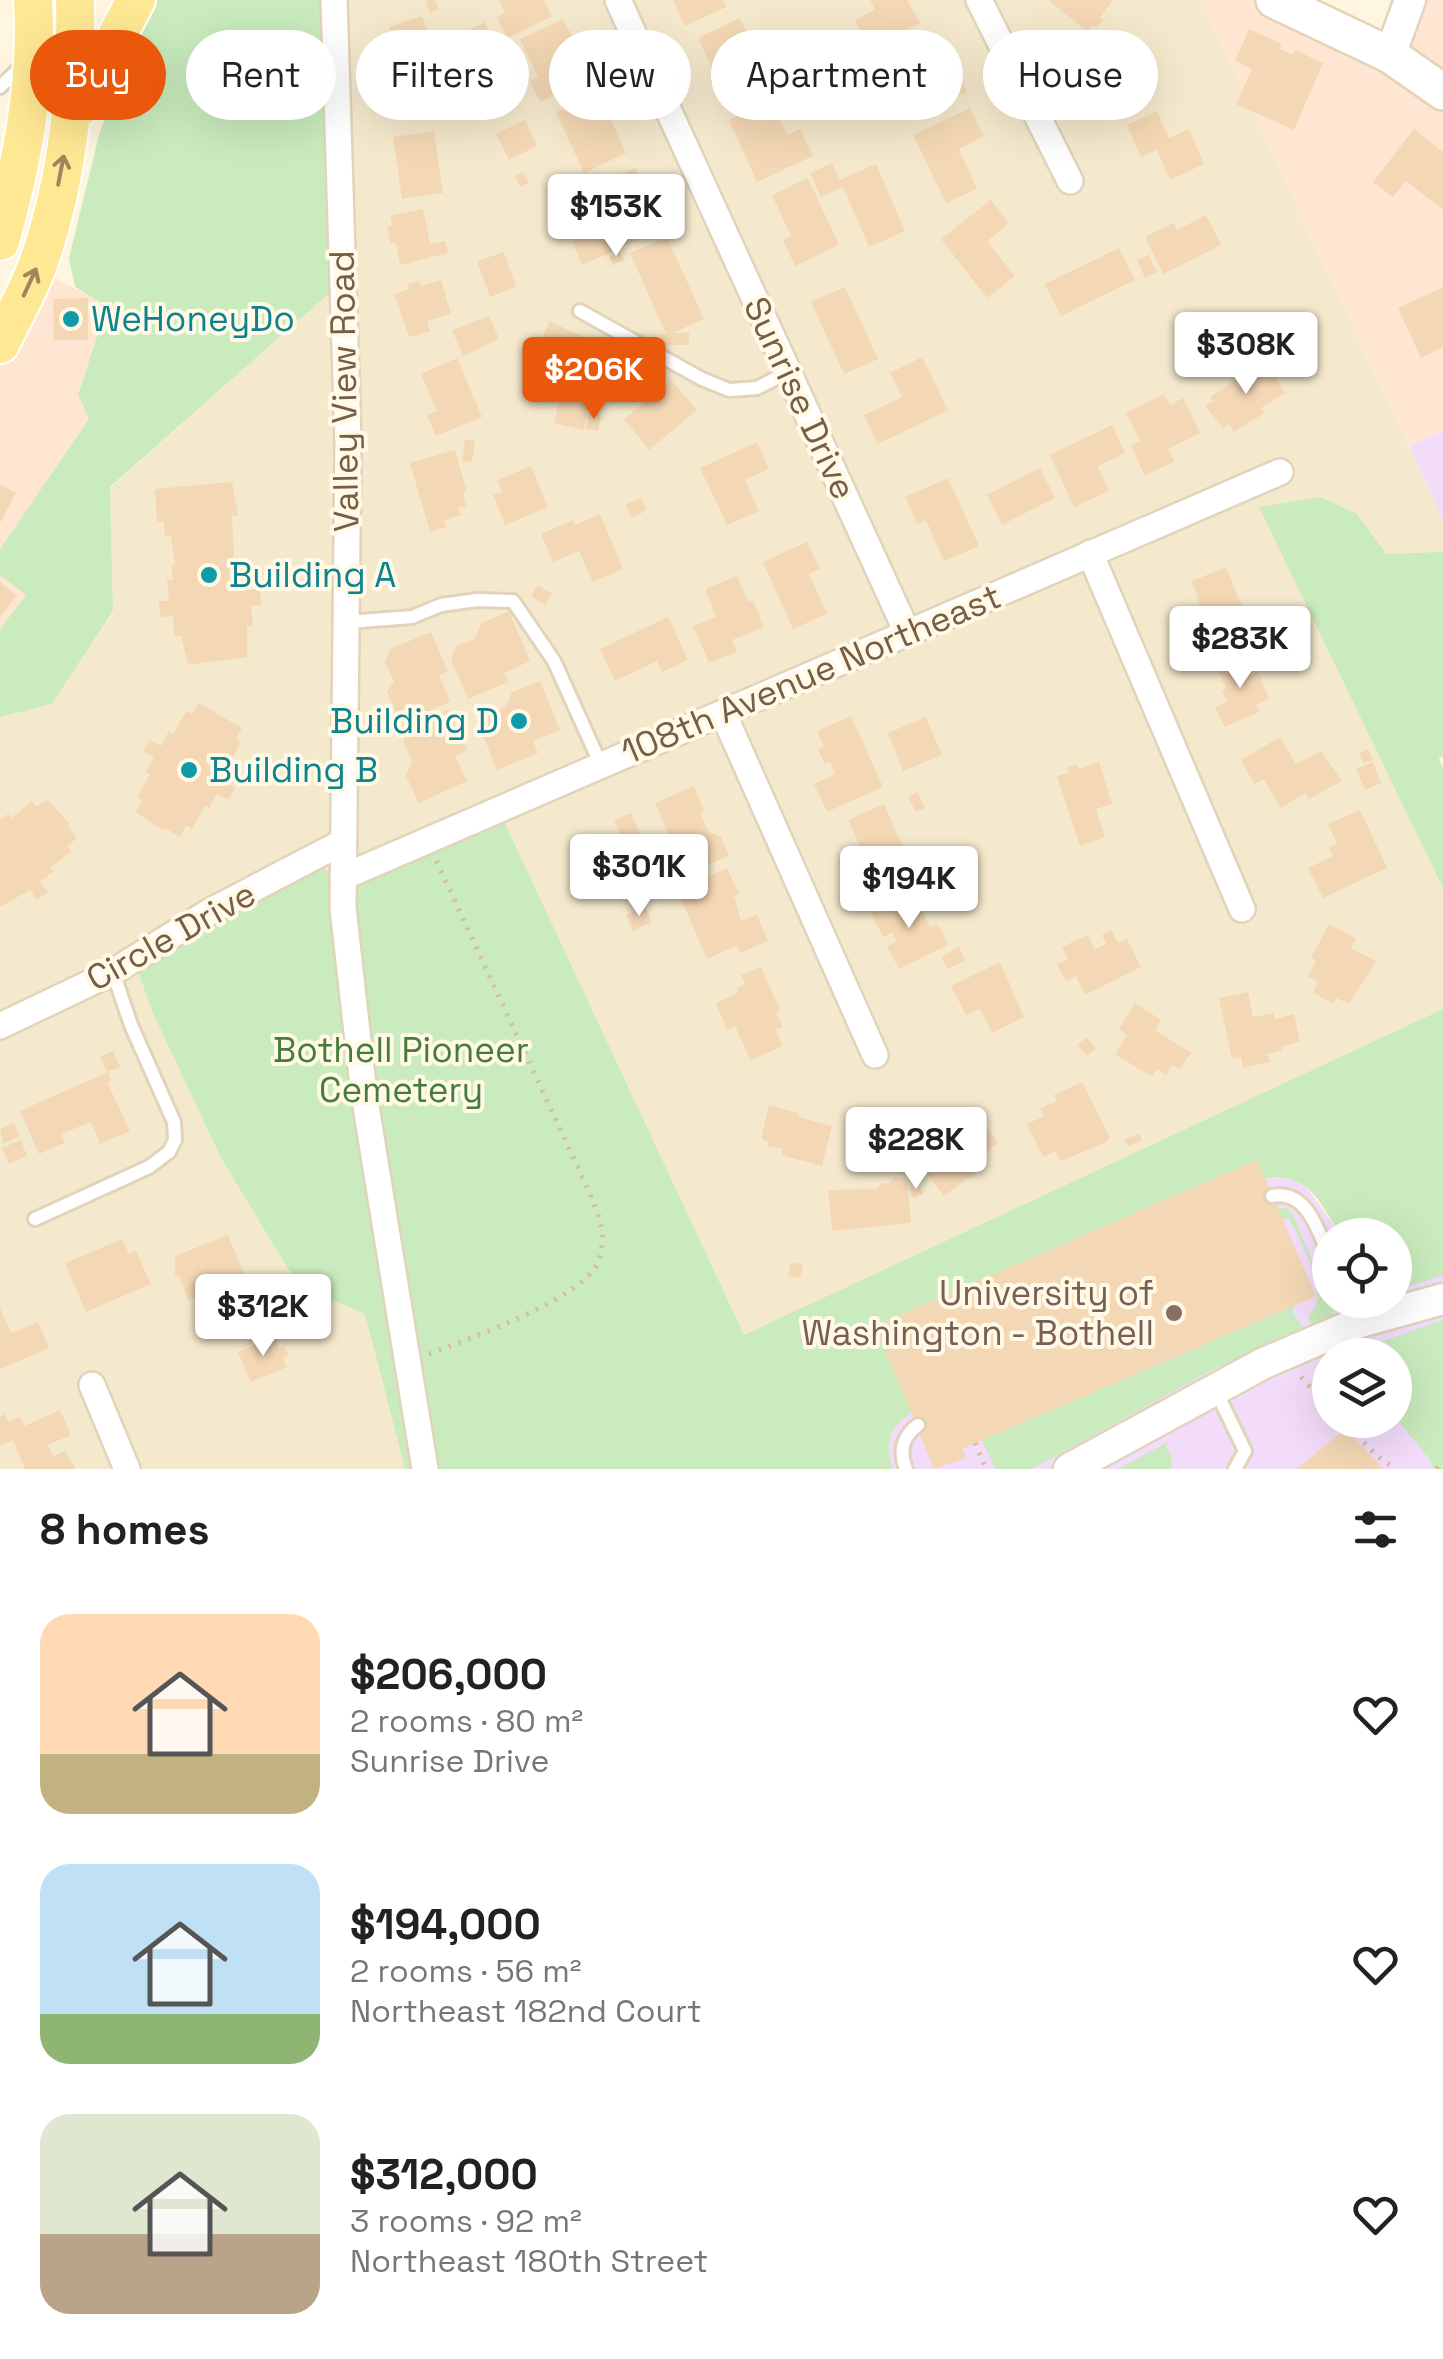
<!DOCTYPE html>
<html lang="en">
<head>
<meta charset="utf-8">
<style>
  body { margin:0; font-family:"Space Grotesk",sans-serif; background:#f2f2f2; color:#222; height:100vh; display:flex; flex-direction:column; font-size:38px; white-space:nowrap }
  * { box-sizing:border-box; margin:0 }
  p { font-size:32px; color:#767676 }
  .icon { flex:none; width:55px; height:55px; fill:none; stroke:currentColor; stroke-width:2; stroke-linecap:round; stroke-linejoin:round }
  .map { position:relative; height:1469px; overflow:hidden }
  .sheet { display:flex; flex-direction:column; background:#fff; flex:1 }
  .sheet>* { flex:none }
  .top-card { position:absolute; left:30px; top:30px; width:1385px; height:90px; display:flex; gap:20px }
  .tools { position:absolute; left:1312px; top:1218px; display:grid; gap:20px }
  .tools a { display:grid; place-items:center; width:100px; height:100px; border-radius:50%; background:#fff; box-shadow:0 10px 40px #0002; font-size:50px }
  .price { position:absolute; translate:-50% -85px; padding:0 22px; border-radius:10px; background:#fff; color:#222; font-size:32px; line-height:65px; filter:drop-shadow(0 2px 5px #0008) }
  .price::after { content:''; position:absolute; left:50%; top:60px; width:30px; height:22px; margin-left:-15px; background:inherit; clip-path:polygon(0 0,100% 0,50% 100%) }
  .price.selected { background:#ea580c; color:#fff }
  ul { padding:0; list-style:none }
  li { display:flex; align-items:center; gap:30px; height:250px; padding:0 40px }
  li span { display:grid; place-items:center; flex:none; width:280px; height:200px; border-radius:30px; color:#555 }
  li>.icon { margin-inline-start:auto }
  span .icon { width:120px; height:120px; fill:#fffc; stroke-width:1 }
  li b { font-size:42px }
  h2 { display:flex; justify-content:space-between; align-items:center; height:120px; padding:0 40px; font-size:42px }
  .chip { padding:0 35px; border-radius:45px; background:#fff; box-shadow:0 10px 40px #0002; font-size:35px; line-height:90px }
  .chip.selected { background:#ea580c; color:#fff }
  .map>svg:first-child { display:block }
</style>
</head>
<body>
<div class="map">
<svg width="1443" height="1469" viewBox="0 0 1443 1469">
  <rect width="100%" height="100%" fill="#fef6df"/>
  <!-- residential -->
  <path fill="#f5e9cd" d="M334 0H1201L1443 520V752L1406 808 1443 888V1009L744 1336 503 819 439 850 134 959 151 1009 221 1158 288 1269 319 1294 365 1314 405 1469H0V717L52 704 113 612 110 488 343 281Z"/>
  <!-- commercial -->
  <g fill="#ffe6d2">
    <path d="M1201 0H1273L1389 55 1410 0H1443V431L1409 446Z"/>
    <path d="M36 269 108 305 78 395 89 419 0 549V344Z"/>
    <path d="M0 575 26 595 0 629Z"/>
  </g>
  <!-- education -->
  <g fill="#f3dcf9" fill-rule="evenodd">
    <path d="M1443 431V520L1409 446Z"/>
    <path d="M1257 1160 1266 1179 1290 1178 1304 1184 1341 1235H1330V1300H1395V1291L1443 1275V1469H882L875 1326ZM1330 1355H1395V1420H1330Z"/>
  </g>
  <!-- green -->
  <g fill="#c9ebbd">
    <path d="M150 0H323L343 281 110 487 113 611 52 704 0 717V629L26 595 0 575V549L89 419 78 395 107 306 75 287 69 258 99 135 116 85 156 6Z"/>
    <path d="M1320 497 1357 514 1386 554 1443 552V756L1439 758 1443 769V888L1259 507Z"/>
    <path d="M503 819 744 1335 1443 1009V1275L1395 1291V1235H1341C1319 1203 1310 1171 1265 1179L1257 1160 875 1326 912 1413C889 1425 884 1445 893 1469H405L365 1314 319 1294 288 1269 221 1158 151 1009 134 959 305 862 343 877 426 839 440 850Z"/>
    <path d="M1277 1208H1287L1293 1215 1333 1310V1316L1311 1324 1308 1317C1333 1291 1301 1245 1289 1218L1282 1220Z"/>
    <path d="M1294 1306 1292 1312 1303 1327 1208 1372 1032 1469H995L982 1440Z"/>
    <path d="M1443 1320V1469H1434L1428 1457 1395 1417V1355H1344Z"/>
    <path d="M1168 1442 1166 1448 1171 1455 1172 1469H1118Z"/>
  </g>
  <!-- building -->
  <g fill="#f4d8b5">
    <path d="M428 0H435L439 9 430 13 425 1Z"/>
    <path d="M499 0H544L552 17 507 38 497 17 505 13Z"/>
    <path d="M673 0H723L726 7 685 26Z"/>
    <path d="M870 0H907L920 23 873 50 855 21 875 9Z"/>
    <path d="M1048 0H1113L1100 17 1103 20 1097 28 1093 25 1088 32Z"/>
    <path d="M422 16 439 63 434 65 446 96 403 112 388 71 396 68 391 54 398 51 389 27Z"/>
    <path d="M740 18 751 42 744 45 762 83 721 102 710 80 716 76 698 38Z"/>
    <path d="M563 19 575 43 569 47 585 81 540 102 530 81 538 77 520 39Z"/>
    <path d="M485 22 494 44 467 56 465 53 458 56 451 39Z"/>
    <path d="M1249 29 1282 44 1280 49 1292 55 1295 50 1323 63 1294 130 1236 104 1252 69 1235 61Z"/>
    <path d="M929 34 947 76 958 72 967 92 899 116 875 59Z"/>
    <path d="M1132 36 1156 91 1100 115 1089 91 1114 79 1101 49Z"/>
    <path d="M847 52 854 63 843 70 836 59Z"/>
    <path d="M830 68 847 104 817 118 800 82Z"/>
    <path d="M599 93 626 153 584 173 556 112Z"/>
    <path d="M771 100 787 135 800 129 813 156 757 182 729 120Z"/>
    <path d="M970 108 984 136 959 149 977 189 946 203 913 135Z"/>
    <path d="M1157 111 1169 138 1189 129 1204 164 1170 180 1157 150 1141 157 1127 125Z"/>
    <path d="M525 120 537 146 509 160 496 134Z"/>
    <path d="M1414 129 1443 152V210L1406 181 1393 197 1373 182Z"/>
    <path d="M434 131 443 193 402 199 393 137Z"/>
    <path d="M832 163 840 180 876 164 905 231 869 247 843 187 821 197 810 173Z"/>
    <path d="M635 168 663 229 582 265 572 242 610 225 593 186Z"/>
    <path d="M523 172 529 183 520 187 515 176Z"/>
    <path d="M808 178 839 245 795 266 783 240 791 236 772 195Z"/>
    <path d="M991 200 1009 223 987 241 1015 276 987 298 941 239Z"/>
    <path d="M423 209 430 244 445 241 448 253 400 265 396 243H390L387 226 392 225 390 216Z"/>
    <path d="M1206 215 1221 245 1163 274 1145 237 1173 223 1177 230Z"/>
    <path d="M667 237 704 319 673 333H689V345H661V334H666L630 253Z"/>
    <path d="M1119 248 1135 280 1061 316 1045 284Z"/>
    <path d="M504 252 516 287 490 297 477 261Z"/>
    <path d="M620 252 624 260 613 265 609 257Z"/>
    <path d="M1149 255 1157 272 1145 278 1137 260Z"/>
    <path d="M441 280 451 314 427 321 430 331 409 337 394 294 409 289 408 284 419 281 420 286Z"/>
    <path d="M845 287 878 359 844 374 811 302Z"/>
    <path d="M1443 287V347L1421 358 1398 308Z"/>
    <path d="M88 298V340H54L53 299Z"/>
    <path d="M489 316 499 339 463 356 452 330Z"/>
    <path d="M550 321 605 348 589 383 533 357Z"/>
    <path d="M922 357 948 410 878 444 864 415 902 397 890 373Z"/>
    <path d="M457 358 482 417 436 436 427 415 437 411 421 374Z"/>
    <path d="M1265 361 1268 365 1275 361 1281 371 1274 375 1285 393 1261 408 1264 413 1234 432 1229 424 1223 428 1205 406 1213 401 1210 397Z"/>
    <path d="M671 380 697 410 649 450 624 419Z"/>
    <path d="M561 391 590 397 584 430 554 423Z"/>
    <path d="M1164 394 1170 405 1183 398 1200 433 1168 449 1175 461 1145 476 1131 446 1140 441 1126 413Z"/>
    <path d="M589 413 601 415 598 431 586 429Z"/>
    <path d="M1112 425 1125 453 1098 466 1109 491 1074 507 1050 455Z"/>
    <path d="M465 439 475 441 472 462 462 461Z"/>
    <path d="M757 442 769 469 745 480 759 511 727 525 700 468Z"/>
    <path d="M455 450 466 489 463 495 466 506 458 508 461 515 444 520 447 527 430 532 410 463Z"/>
    <path d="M531 466 548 507 505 525 493 495 502 492 497 480Z"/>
    <path d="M1040 468 1055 498 1002 525 987 495Z"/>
    <path d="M948 478 979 546 944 561 926 520 917 524 905 497Z"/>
    <path d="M232 482 238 515 232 516 234 558 238 557 239 571 246 570 248 590 260 589 261 605 251 606 253 626H247V657L188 665 181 636H174L173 616 160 617 159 601H169L167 580H173L171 565H175L171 536 165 537 164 522 157 523 155 489Z"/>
    <path d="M0 484 16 493 0 523Z"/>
    <path d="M641 498 647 510 632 518 625 505Z"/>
    <path d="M600 514 623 569 593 582 579 551 553 562 541 534 573 520 575 525Z"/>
    <path d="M807 542 820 569 809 574 827 614 793 629 763 562Z"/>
    <path d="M1226 567 1248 621 1218 634 1224 646 1195 658 1183 628 1205 619 1192 581Z"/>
    <rect x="267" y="573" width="8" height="13"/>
    <path d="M737 576 748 602 753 600 764 627 732 640 737 652 709 663 693 626 716 617 705 589Z"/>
    <path d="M0 582 17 595 0 617Z"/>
    <path d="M538 585 552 594 545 605 531 596Z"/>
    <path d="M509 611 530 661 504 673 508 682 468 699 451 659 456 646 474 639 482 623Z"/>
    <path d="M668 617 688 660 662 672 657 661 615 681 600 649Z"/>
    <path d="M431 632 448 672 439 675 450 702 401 723 387 692 394 682 385 662 390 649Z"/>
    <path d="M1241 654 1251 675 1258 672 1269 698 1256 705 1259 712 1225 727 1215 707 1227 702 1222 690 1226 688 1216 666Z"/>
    <path d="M540 681 560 730 533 741 538 753 497 770 480 728 485 714 506 706 512 692Z"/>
    <path d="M199 703 242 728 236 739 241 742 228 765 233 768 224 782 235 788 228 800 217 794 209 808 205 806 192 829 186 825 180 837 165 828 164 831 136 812 142 801 137 797 150 774 146 772 154 757 143 751 150 740 161 746 169 731 173 734 186 711 192 714Z"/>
    <path d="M448 710 467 750 455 756 467 781 419 803 406 776 412 762 403 741 407 729Z"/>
    <path d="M851 716 883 787 827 812 814 784 835 774 830 762 825 764 818 749 824 746 817 731Z"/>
    <path d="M926 717 942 755 903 771 888 733Z"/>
    <path d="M1280 737 1296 764 1321 751 1342 781 1309 799 1306 793 1280 808 1264 779 1254 784 1241 760Z"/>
    <path d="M1368 749 1373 760 1363 763 1359 753Z"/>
    <path d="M1099 762 1112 804 1096 809 1105 837 1080 846 1057 776 1069 772 1067 768 1077 764 1079 769Z"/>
    <path d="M1373 762 1381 783 1365 790 1356 769Z"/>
    <path d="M694 786 704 810 701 816 709 832 721 837 729 856 687 874 655 803Z"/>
    <path d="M917 792 925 808 916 812 908 797Z"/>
    <path d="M47 799 69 823 67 825 77 838 67 846 72 851 50 868 54 871 40 882 48 892 37 900 30 890 0 907V820L8 814 12 818 32 801 36 807Z"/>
    <path d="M884 804 911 865 858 888 846 862 863 854 848 820Z"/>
    <path d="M1360 810 1387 868 1323 898 1308 868 1333 856 1329 848 1337 844 1328 824Z"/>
    <path d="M631 813 644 842 626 850 614 820Z"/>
    <path d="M727 868 739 894 734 896 741 921 757 914 768 941 740 953 737 945 707 959 677 890Z"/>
    <path d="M914 893 930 927 938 924 948 945 899 969 887 946 897 941 892 933 883 937 871 913Z"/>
    <path d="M645 907 652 922 633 931 626 915Z"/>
    <path d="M1329 924 1356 938 1351 948 1376 961 1349 1004 1336 998 1333 1004 1313 993 1318 982 1308 977 1316 961 1311 958Z"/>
    <path d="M1111 930 1118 943 1127 939 1141 967 1085 995 1076 976 1066 981 1057 964 1068 959 1062 947 1088 935 1095 949 1106 944 1102 935Z"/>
    <path d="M959 946 965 961 947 969 942 957Z"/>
    <path d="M1000 962 1024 1017 992 1033 980 1009 966 1015 951 986Z"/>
    <path d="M761 967 780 1010 776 1013 783 1027 776 1030 783 1046 750 1060 735 1026 727 1030 716 1003 739 992 737 988 745 984 741 975Z"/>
    <path d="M1248 992 1253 1017 1274 1013 1275 1019 1294 1014 1300 1042 1282 1046V1050L1267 1054 1270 1062 1243 1068 1241 1057 1232 1059 1219 998Z"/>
    <path d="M1135 1003 1161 1020 1155 1030 1191 1053 1180 1069 1172 1065 1166 1075 1157 1069 1152 1077 1115 1054 1127 1036 1119 1028Z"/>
    <path d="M1087 1037 1096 1049 1087 1056 1077 1045Z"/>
    <path d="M113 1051 120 1067 107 1072 100 1057Z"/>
    <path d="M108 1072 111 1081 107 1082 130 1131 100 1144 91 1122 61 1134 65 1143 39 1154 20 1111Z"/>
    <path d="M1082 1082 1110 1138 1105 1143 1061 1161 1055 1151 1043 1157 1027 1124 1044 1116 1040 1109 1057 1101 1054 1095Z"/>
    <path d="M769 1105 799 1113 798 1117 832 1126 822 1166 781 1155 782 1149 767 1146 769 1142 761 1139Z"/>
    <path d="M941 1122 949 1134 964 1123 971 1132 983 1123 998 1143 977 1158 983 1167 944 1196 907 1147Z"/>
    <path d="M14 1123 20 1136 3 1144 0 1129Z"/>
    <path d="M1139 1133 1142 1140 1128 1147 1124 1140Z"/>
    <path d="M21 1140 27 1156 9 1164 2 1148Z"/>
    <path d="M1257 1160 1316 1296 962 1449 966 1458 934 1469 875 1326Z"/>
    <path d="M894 1176 907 1181 911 1223 832 1231 828 1190 877 1189 881 1184 889 1183Z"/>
    <path d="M919 1185 923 1194 913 1198 910 1189Z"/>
    <path d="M228 1235 247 1282 200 1301 199 1296 188 1300 179 1275 175 1277V1256Z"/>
    <path d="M122 1239 129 1254 136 1251 151 1284 86 1312 65 1263Z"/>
    <path d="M791 1262 803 1264 800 1278 788 1276Z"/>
    <path d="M0 1308 11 1333 38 1322 49 1348 0 1369Z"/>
    <path d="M275 1336 279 1348 284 1346 288 1355 283 1358 287 1367 251 1382 238 1352Z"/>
    <path d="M60 1410 71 1435 48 1445 53 1456 65 1451 76 1469H25L13 1440 0 1445V1417L5 1414 8 1422 20 1417 24 1426Z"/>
    <path d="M1346 1429 1383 1469H1296Z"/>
  </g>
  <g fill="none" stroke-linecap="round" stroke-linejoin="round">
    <!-- service casing -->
    <g stroke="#e2d3bb" stroke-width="18">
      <g id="service">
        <path d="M0 87 25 63"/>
        <path d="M580 311 702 379 729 390 757 388 788 372"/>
        <path d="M347 622 412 617 441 605 477 600 513 601 554 661 601 765"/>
        <path d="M1272 1196C1307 1189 1318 1231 1330 1258"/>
        <path d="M35 1219 149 1167 169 1152 175 1140 174 1122 131 1025 113 972"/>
        <path d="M1350 1300 1360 1322"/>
        <path d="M1216 1391 1245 1451 1235 1469"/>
        <path d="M906 1469C899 1451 902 1437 918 1425"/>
      </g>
    </g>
    <!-- minor casing -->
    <g stroke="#e2d3bb" stroke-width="30">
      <g id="minor">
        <path d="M334 0 348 442 343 908 364 1094 425 1469"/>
        <path d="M618 0 907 632"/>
        <path d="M979 0 1070 181"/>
        <path d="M1090 553 1242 909"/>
        <path d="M723 713 875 1055"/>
        <path d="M343 877 1280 472"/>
        <path d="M0 1026 113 972 209 912 341 843"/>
        <path d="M92 1385 127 1469"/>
      </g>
    </g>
    <!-- tertiary casing -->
    <g stroke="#e2d3bb" stroke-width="35">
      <g id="tertiary">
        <path d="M1390 55 1410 0"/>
        <path d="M1069 1469 1264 1363 1360 1322 1443 1299"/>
      </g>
    </g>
    <!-- secondary casing -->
    <g stroke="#e4d3b5" stroke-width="40">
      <path id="secondary" d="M1274 0 1390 55 1443 92"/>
    </g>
    <!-- primary casing -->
    <g stroke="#fff" stroke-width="42">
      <g id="primary">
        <path d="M79 108 136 0"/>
        <path d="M0 241C22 163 38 81 33 0"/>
        <path d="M0 344C12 319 27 293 37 267 68 182 77 90 75 0"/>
      </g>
    </g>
    <!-- path -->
    <g stroke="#d9bc99" stroke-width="5" stroke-dasharray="2.5 8" stroke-linecap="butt">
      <path d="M429 1354C468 1339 583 1299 598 1262 608 1237 599 1216 590 1194L436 860"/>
      <path d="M1301 1377 1330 1408"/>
      <path d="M1342 1420 1377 1456 1396 1469"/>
      <path d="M975 1443 986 1469"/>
      <path d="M1437 1469 1443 1461"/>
    </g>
    <!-- service -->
    <use href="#service" stroke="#fff" stroke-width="12"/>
    <!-- minor -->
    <use href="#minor" stroke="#fff" stroke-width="25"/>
    <!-- tertiary -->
    <use href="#tertiary" stroke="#fff" stroke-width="30"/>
    <!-- secondary -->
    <use href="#secondary" stroke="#fff" stroke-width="35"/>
    <!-- primary -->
    <use href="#primary" stroke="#ffe894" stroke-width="38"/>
  </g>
  <!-- one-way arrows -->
  <defs><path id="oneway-shaft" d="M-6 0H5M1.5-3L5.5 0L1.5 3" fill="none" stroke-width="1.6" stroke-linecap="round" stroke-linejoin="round" transform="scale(2.5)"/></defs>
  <g stroke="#9e875d">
    <use href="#oneway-shaft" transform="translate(61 170) rotate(-79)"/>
    <use href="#oneway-shaft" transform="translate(30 282) rotate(-65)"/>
  </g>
  <!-- markers -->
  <g fill="#0f9aa8" stroke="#fff9e6" stroke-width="4">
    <circle cx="71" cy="319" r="10"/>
    <circle cx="209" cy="575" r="10"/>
    <circle cx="519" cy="721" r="10"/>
    <circle cx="189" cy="770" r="10"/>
  </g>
  <circle fill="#8d6e63" stroke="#fff9e6" stroke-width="4" cx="1174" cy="1313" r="10"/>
  <g text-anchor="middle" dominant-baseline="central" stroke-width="8" stroke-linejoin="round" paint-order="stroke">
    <!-- culture labels -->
    <g font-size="35" fill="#0d838f" stroke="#fff9e6" text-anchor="start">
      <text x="91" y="319">WeHoneyDo</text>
      <text x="229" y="575">Building A</text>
      <text x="499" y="721" text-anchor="end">Building D</text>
      <text x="209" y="770">Building B</text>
    </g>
    <!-- street labels -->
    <g font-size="35" fill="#755e45" stroke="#fff9e6">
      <text transform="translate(344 391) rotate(-91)">Valley View Road</text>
      <text transform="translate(800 398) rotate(65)">Sunrise Drive</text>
      <text transform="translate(811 674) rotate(-23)">108th Avenue Northeast</text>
      <text transform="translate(171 936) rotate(-29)">Circle Drive</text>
    </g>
    <!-- park labels -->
    <g font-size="35" fill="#457c3d" stroke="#fff9e6">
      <text x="401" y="1050">Bothell Pioneer<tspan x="401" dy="40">Cemetery</tspan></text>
    </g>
    <!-- education labels -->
    <g font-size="35" fill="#785e54" stroke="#fff9e6" text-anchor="end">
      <text x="1154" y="1293">University of<tspan x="1154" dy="40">Washington - Bothell</tspan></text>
    </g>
  </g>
</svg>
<div class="tools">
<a><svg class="icon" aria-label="locate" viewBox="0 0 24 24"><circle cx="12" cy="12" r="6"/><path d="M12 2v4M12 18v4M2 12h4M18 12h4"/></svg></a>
<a><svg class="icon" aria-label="layers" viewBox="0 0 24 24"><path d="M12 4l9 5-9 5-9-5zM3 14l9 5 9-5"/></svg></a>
</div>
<b class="price" style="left:616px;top:259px">$153K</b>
<b class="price" style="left:1246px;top:397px">$308K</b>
<b class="price selected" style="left:594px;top:422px">$206K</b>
<b class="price" style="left:1240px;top:691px">$283K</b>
<b class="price" style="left:639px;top:919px">$301K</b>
<b class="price" style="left:909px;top:931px">$194K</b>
<b class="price" style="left:916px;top:1192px">$228K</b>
<b class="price" style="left:263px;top:1359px">$312K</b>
<div class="top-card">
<a class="chip selected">Buy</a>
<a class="chip">Rent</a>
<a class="chip">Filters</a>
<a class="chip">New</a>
<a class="chip">Apartment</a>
<a class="chip">House</a>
</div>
</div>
<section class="sheet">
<h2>8 homes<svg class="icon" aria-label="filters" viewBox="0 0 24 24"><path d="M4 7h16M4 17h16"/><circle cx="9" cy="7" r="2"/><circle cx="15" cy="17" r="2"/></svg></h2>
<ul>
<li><span style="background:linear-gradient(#ffd9b3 70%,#c2b280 0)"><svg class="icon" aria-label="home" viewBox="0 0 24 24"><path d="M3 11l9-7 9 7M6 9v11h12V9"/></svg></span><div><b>$206,000</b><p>2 rooms · 80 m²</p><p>Sunrise Drive</p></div><svg class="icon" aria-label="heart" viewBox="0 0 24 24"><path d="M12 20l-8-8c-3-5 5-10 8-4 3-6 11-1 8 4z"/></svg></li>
<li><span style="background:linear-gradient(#bfe0f5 75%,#8fb573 0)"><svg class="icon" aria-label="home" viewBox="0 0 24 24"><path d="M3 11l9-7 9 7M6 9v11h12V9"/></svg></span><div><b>$194,000</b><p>2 rooms · 56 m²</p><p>Northeast 182nd Court</p></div><svg class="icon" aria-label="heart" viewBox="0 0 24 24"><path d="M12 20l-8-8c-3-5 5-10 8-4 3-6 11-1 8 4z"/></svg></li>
<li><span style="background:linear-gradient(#dfe7d0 60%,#b9a48a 0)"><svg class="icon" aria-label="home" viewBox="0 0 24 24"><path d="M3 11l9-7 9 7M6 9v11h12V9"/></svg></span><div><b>$312,000</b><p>3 rooms · 92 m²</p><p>Northeast 180th Street</p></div><svg class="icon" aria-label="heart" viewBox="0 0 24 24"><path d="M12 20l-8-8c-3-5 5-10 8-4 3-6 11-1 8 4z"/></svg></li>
</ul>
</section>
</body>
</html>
